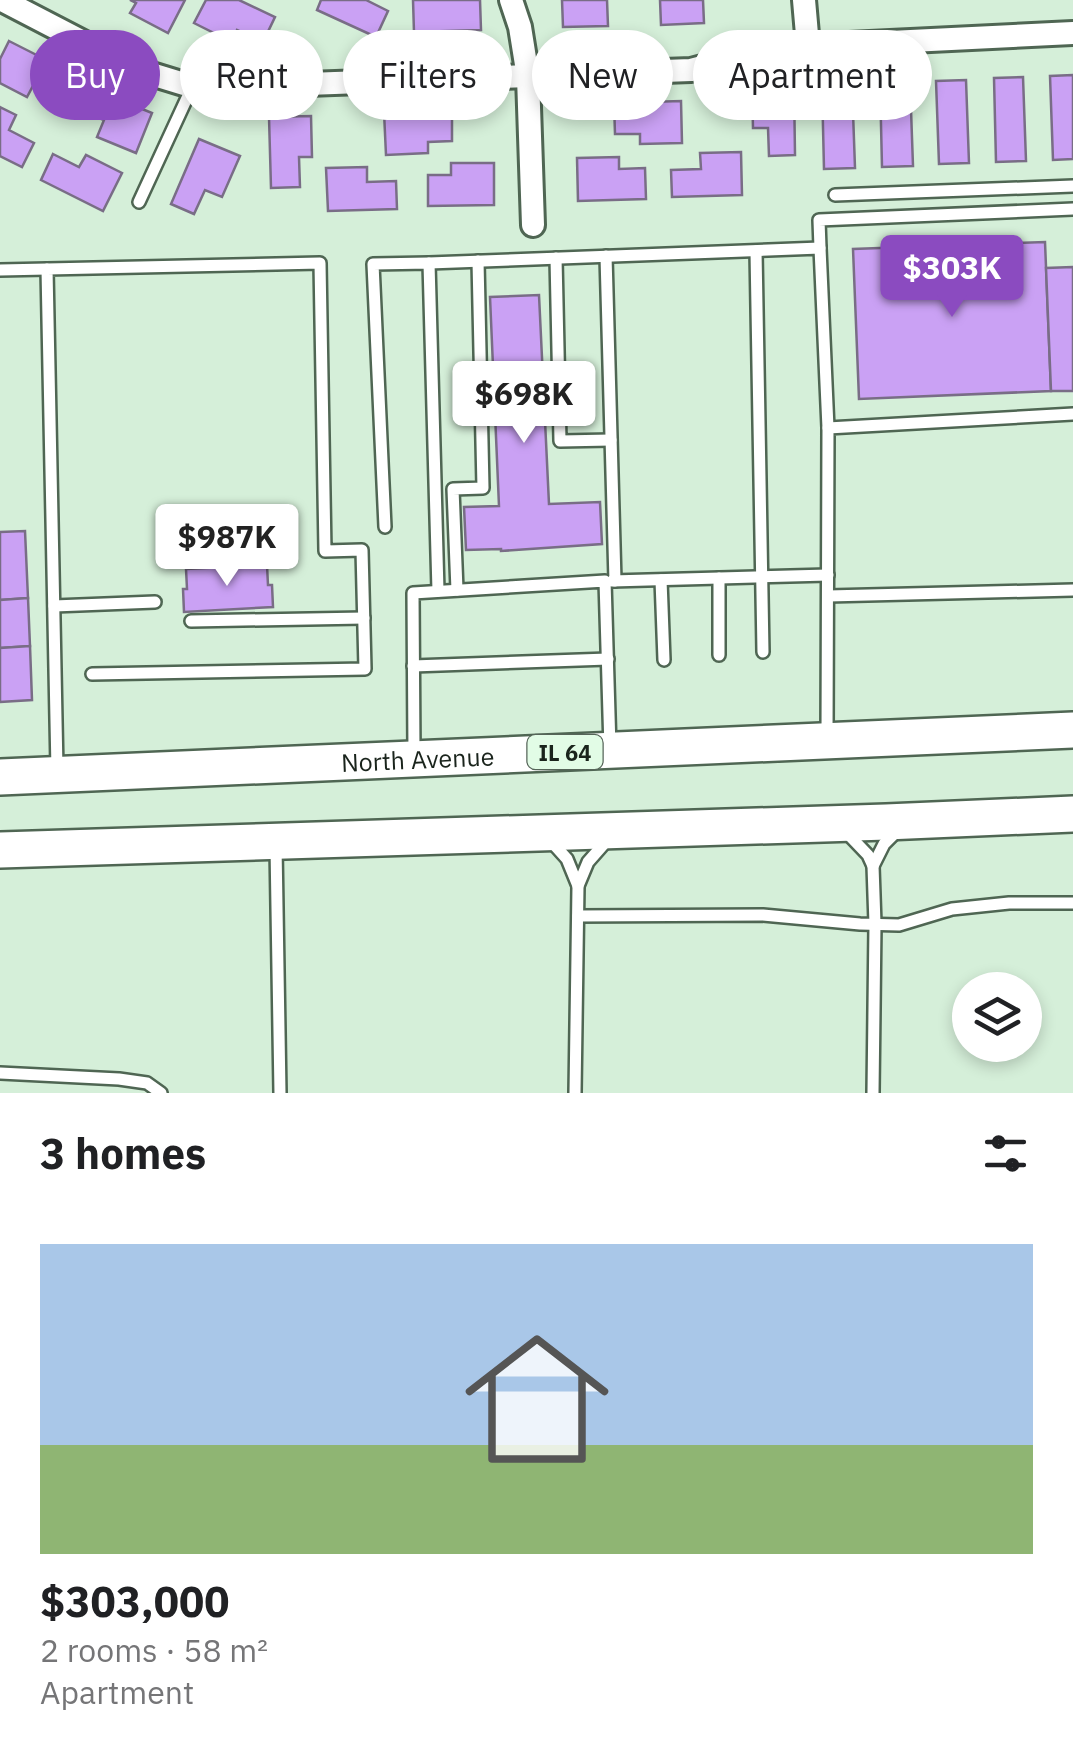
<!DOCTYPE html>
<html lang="en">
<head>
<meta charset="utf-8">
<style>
  body { margin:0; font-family:"IBM Plex Sans",sans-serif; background:#f6f6f6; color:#202124; height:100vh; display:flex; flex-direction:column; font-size:38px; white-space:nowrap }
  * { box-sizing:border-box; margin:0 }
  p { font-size:32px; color:#757577 }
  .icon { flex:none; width:55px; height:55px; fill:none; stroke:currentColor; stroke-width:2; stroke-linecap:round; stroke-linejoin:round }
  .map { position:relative; height:1093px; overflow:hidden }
  .sheet { display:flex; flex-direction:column; background:#fff; flex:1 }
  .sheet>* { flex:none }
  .guide { position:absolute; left:30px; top:30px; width:1015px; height:90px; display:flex; gap:20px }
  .controls { position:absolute; left:952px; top:972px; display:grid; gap:20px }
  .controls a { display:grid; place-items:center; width:90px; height:90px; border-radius:50%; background:#fff; box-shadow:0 5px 15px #0003; font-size:50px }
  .price { position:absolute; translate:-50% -85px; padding:0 22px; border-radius:10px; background:#fff; color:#222; font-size:32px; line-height:65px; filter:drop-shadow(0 2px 5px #0008) }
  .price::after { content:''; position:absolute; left:50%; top:60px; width:30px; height:22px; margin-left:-15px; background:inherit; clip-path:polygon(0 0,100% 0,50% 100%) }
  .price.active { background:#8b4bc0; color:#fff }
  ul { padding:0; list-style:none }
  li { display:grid; align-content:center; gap:20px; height:530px; padding:0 40px }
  li span { display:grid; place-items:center; height:310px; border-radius:0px; color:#555 }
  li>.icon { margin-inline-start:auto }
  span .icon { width:180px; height:180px; fill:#fffc; stroke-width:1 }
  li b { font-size:42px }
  h2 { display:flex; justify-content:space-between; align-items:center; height:120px; padding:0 40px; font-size:42px }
  .tag { padding:0 35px; border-radius:45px; background:#fff; box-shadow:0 5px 15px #0003; font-size:35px; line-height:90px }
  .tag.active { background:#8b4bc0; color:#fff }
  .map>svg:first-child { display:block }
</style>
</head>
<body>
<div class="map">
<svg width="1073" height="1093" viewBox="0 0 1073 1093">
  <rect width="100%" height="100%" fill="#d5efd9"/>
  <!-- building -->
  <g fill="#caa1f4" stroke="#796d86" stroke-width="2.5">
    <path d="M130 0H185L168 33 130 13 136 3Z"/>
    <path d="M206 0H239L275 17 263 42 237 30 232 42 194 23Z"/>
    <path d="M321 0H366L388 11 376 37 317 10Z"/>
    <path d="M413 0H480L481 30 414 32Z"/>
    <path d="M562 0H607L608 26 563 27Z"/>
    <path d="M660 0H703L704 23 661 25Z"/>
    <path d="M9 41 72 73 60 97 34 84 27 97 0 83V59Z"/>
    <path d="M1073 75V159L1053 160 1050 76Z"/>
    <path d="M1023 77 1026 161 996 162 994 78Z"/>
    <path d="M966 80 969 163 939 164 936 81Z"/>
    <path d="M910 81 913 166 882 167 880 82Z"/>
    <path d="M852 84 855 168 824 169 822 85Z"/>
    <path d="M794 85 795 155 769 156 768 128H753L752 86Z"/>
    <path d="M88 87 152 113 136 153 97 137 104 120 79 110Z"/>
    <path d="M681 101 682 143 640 144V134H615L614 103Z"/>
    <path d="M0 107 16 115 9 130 34 143 22 167 0 156Z"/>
    <path d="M452 110V141L428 142V153L386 155 384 112Z"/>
    <path d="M311 116 312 157H299L300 187 271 188 269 117Z"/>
    <path d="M199 139 240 156 222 197 205 190 194 214 171 204Z"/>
    <path d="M741 152 742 195 672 197 671 170 701 169 700 153Z"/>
    <path d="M53 154 79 167 86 155 122 173 103 211 41 180Z"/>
    <path d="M619 157V169L645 168 646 199 578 201 577 158Z"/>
    <path d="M451 163H494V205L428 206V175H451Z"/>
    <path d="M367 167V182L396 181 397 209 328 211 326 168Z"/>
    <path d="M1045 242 1051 391 859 399 853 249Z"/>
    <path d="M1073 267V391H1051L1046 268Z"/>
    <path d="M539 295 549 504 600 502 602 544 501 551V549L466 550 464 507 499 506 490 297Z"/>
    <path d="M25 531 28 598 0 600V532Z"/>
    <path d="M267 565 268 585H272L273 607 184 612 183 589H187L186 569Z"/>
    <path d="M28 598 30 646 0 648V600Z"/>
    <path d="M30 646 32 700 0 702V648Z"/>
  </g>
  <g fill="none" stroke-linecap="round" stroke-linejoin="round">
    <!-- service casing -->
    <g stroke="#4f6653" stroke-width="16">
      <g id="service">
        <path d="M835 195 1073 186"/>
        <path d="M139 202 193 85"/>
        <path d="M820 248 819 220 1073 209"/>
        <path d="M756 251 763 652"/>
        <path d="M606 256 615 581"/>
        <path d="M556 258 560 441 611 440"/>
        <path d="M429 263 820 248 828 428"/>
        <path d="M0 270 47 269"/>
        <path d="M385 527 373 264 429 263 438 591"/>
        <path d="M661 580 664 660"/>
        <path d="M612 581 828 575"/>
        <path d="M457 590 453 489 483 488 478 261"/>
        <path d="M828 596 1073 590"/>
        <path d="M54 606 155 602"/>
        <path d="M191 621 364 618"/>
        <path d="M719 655V578"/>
        <path d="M413 666 608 659"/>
        <path d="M827 738 828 428 1073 414"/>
        <path d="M414 755 413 593 605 581 610 748"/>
        <path d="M57 770 47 269 320 263 325 551 362 550 365 669 92 674"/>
        <path d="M846 832 868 855 873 866 875 924 873 1093"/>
        <path d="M549 839 567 859 578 886"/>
        <path d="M276 846 280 1093"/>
        <path d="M873 866 884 844 899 829"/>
        <path d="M578 916 763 915 860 924 899 925 952 909 1009 903H1073"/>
        <path d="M0 1073 119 1079 147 1083 161 1093"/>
        <path d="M575 1093 578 886 588 862 610 837"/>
      </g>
    </g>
    <!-- minor casing -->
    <g stroke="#4f6653" stroke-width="28">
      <g id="minor">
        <path d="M2 0 135 69 184 84 225 87 691 70 767 50 808 46 1073 33"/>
        <path d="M511 0 520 27 528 77 533 225"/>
        <path d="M804 0 808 46"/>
      </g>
    </g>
    <!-- primary casing -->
    <g stroke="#4f6653" stroke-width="40">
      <g id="primary">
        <path id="s1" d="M0 777 1073 730"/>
        <path d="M0 850 886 822 1073 814"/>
      </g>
    </g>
    <!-- service -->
    <use href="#service" stroke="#fff" stroke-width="11"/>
    <!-- minor -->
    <use href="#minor" stroke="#fff" stroke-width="22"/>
    <!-- primary -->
    <use href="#primary" stroke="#fff" stroke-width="35"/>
  </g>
  <g text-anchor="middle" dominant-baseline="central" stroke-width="9" stroke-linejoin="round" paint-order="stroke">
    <!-- shield labels -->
    <rect fill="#e2fce6" stroke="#566559" stroke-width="2.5" x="527.5" y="735" width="75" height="34" rx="8"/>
    <g font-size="22" font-weight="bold" fill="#1a241c">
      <text x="565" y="752">IL 64</text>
    </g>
    <!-- street labels -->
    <g font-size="25" fill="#1a241c" stroke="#e2fce6">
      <text stroke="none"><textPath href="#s1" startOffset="418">North Avenue</textPath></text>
    </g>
  </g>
</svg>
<div class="controls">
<a><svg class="icon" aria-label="layers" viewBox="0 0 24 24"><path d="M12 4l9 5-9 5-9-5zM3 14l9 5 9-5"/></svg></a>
</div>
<b class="price active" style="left:952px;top:320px">$303K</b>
<b class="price" style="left:524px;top:446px">$698K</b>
<b class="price" style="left:227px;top:589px">$987K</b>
<div class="guide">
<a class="tag active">Buy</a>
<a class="tag">Rent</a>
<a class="tag">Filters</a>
<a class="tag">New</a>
<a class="tag">Apartment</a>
</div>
</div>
<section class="sheet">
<h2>3 homes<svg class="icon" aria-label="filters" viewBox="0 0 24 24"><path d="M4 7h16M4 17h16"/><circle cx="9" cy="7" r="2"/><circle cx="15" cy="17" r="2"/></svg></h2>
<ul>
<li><span style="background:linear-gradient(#a9c7e8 65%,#8fb573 0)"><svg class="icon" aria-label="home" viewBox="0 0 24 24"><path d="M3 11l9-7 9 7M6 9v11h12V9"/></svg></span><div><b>$303,000</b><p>2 rooms · 58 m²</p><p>Apartment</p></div></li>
</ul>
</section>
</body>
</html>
